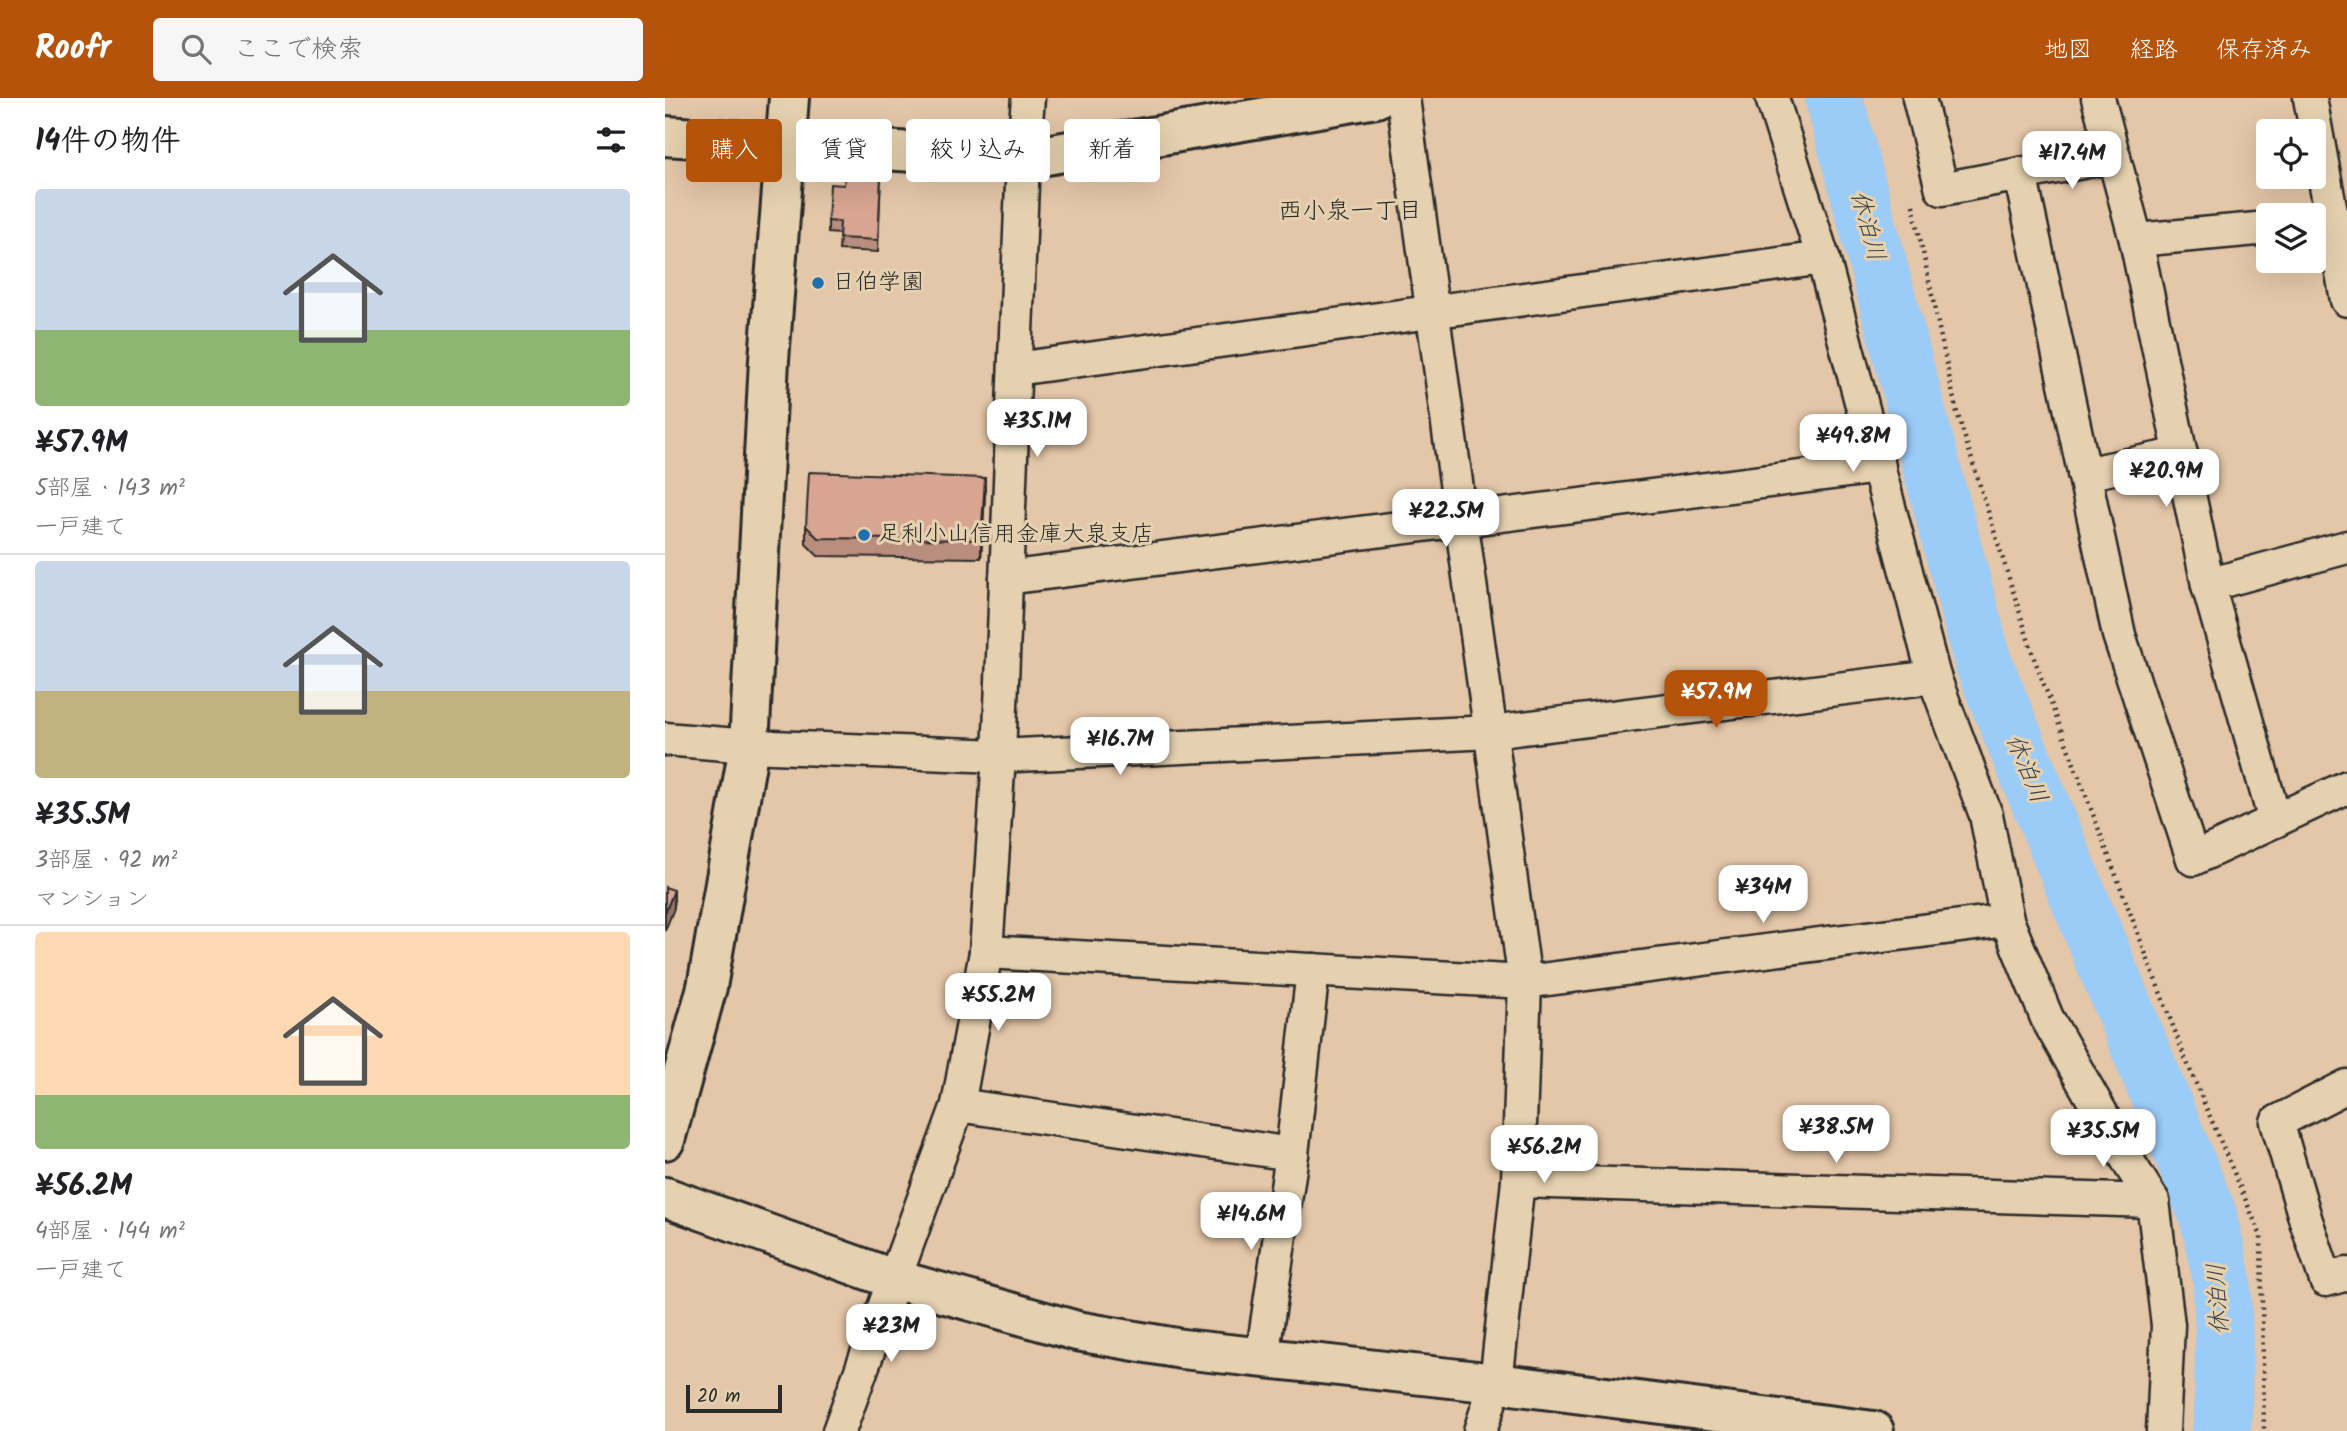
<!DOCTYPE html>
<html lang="ja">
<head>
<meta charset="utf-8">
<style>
  body { margin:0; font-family:Kalam,"Klee One",sans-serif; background:#f6f6f6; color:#202124; height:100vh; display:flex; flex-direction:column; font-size:26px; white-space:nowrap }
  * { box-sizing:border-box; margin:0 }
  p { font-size:23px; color:#757577 }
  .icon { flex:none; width:38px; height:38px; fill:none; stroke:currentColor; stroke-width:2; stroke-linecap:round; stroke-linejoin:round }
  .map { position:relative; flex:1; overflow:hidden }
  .details { display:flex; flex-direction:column; background:#fff; width:665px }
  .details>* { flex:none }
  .banner { position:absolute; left:21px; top:21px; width:665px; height:63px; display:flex; gap:14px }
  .tools { position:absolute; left:1591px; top:21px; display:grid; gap:14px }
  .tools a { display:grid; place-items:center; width:70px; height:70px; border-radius:7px; background:#fff; box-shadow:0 7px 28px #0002; font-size:35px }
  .scale { position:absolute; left:21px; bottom:18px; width:96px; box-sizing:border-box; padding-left:7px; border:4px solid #2b2b2b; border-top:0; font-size:19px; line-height:24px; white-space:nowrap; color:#2b2b2b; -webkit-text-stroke:5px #e5d1af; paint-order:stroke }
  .price { position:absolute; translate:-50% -60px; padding:0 16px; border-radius:14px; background:#fff; color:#222; font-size:23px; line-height:46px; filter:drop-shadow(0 2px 4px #0008) }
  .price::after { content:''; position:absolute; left:50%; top:42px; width:21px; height:16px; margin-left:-10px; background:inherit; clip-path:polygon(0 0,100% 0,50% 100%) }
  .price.current { background:#b45309; color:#fff }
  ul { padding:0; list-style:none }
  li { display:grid; align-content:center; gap:14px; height:371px; padding:0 35px }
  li+li { border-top:2px solid #e0e0e0 }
  li span { display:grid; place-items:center; height:217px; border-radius:7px; color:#555 }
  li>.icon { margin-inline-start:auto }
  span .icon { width:126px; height:126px; fill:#fffc; stroke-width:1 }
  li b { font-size:30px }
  h2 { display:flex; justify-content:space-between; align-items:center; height:84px; padding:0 35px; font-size:30px }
  .tag { padding:0 24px; border-radius:7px; background:#fff; box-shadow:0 7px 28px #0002; font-size:24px; line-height:63px }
  .tag.current { background:#b45309; color:#fff }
  header { display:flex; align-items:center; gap:42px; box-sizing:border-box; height:98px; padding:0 35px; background:#b45309; color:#fff }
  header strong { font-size:33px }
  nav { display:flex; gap:38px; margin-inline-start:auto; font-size:24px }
  .search { width:490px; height:63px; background:#f6f6f6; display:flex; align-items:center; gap:18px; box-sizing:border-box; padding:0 24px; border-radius:7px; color:#757577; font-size:26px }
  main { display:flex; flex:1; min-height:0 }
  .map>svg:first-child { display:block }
</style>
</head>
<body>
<header>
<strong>Roofr</strong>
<div class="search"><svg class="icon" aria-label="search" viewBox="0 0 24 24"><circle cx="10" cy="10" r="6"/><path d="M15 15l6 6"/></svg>ここで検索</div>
<nav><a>地図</a><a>経路</a><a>保存済み</a></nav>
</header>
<main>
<section class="details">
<h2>14件の物件<svg class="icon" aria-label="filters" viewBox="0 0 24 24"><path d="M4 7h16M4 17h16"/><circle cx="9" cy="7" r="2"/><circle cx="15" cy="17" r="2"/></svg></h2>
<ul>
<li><span style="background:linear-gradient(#c9d6e8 65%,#8fb573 0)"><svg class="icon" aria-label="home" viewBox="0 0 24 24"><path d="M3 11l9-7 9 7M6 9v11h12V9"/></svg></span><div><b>¥57.9M</b><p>5部屋 · 143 m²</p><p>一戸建て</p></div></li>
<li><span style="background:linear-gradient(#c9d6e8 60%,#c2b280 0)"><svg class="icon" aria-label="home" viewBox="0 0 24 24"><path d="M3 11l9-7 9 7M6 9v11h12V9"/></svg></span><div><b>¥35.5M</b><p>3部屋 · 92 m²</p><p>マンション</p></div></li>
<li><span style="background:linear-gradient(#ffd9b3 75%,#8fb573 0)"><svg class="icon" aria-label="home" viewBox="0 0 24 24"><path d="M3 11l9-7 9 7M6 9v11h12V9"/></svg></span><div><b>¥56.2M</b><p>4部屋 · 144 m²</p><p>一戸建て</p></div></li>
</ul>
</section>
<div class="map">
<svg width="1682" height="1333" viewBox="0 0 1682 1333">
  <rect width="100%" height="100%" fill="#e4c6a8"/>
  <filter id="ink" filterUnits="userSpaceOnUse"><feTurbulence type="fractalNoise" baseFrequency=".0143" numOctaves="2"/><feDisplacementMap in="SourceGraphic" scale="14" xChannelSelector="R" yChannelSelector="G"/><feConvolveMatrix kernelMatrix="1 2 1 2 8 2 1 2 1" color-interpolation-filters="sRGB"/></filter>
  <g filter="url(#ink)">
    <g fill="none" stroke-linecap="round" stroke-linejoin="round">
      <!-- river -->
      <path stroke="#9bcbf7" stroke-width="58" d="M1169 0 1318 564 1543 1117 1557 1182 1559 1241 1558 1319 1556 1333"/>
      <!-- street casing -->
      <g stroke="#2b2b2b" stroke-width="37">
        <g id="street">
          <path d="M738 0 860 884 853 1083 831 1285 815 1333"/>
          <path d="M1107 0 1158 160 1269 579 1321 717 1342 822 1382 920 1466 1068 1488 1103 1503 1227 1498 1333"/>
          <path d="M1254 0 1277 91 1449 58"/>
          <path d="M1433 0 1471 142 1543 487 1682 449"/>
          <path d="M1645 0 1682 202"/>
          <path d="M1355 76 1454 537 1528 761 1682 689"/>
          <path d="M1471 142 1603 130"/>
          <path d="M350 271 1158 160"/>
          <path d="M1419 376 1516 356"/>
          <path d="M341 480 1214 369"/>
          <path d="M1543 487 1610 723"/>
          <path d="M0 641 84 648 334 658 826 634 1269 579"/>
          <path d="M321 854 860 884 1342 822"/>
          <path d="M1682 988 1612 1024 1641 1123 1661 1182 1682 1176"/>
          <path d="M293 1007 627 1056 648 872"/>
          <path d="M853 1083 1488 1103"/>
          <path d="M597 1260 627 1056"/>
          <path d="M174 1333 293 1007 321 854 334 658 358 61 363 0"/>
        </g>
      </g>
      <!-- secondary casing -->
      <g stroke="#2b2b2b" stroke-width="44">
        <g id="secondary">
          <path d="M0 38 358 61 711 0"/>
          <path d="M0 1042 42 889 84 648 104 262 124 0"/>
          <path d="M0 1099 228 1181 412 1233 517 1251 831 1285 1209 1333"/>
        </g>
      </g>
      <!-- path -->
      <path stroke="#2b2b2b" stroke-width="4.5" stroke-dasharray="2 5" stroke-linecap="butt" d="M1248 107 1291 311 1369 560 1520 960 1596 1138 1599 1333"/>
      <!-- street -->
      <use href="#street" stroke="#e5d1af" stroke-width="32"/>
      <!-- secondary -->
      <use href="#secondary" stroke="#e5d1af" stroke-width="38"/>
    </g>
    <!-- wall -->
    <g fill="#ba8e7e" stroke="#2b2b2b" stroke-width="2">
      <path d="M216 77 213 154 174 152 175 136 163 135V123L179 87Z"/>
      <path d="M320 397 316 460 153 458 141 446V428Z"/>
    </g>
    <!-- shaded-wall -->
    <g fill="#977466" stroke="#2b2b2b" stroke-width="2">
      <path d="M320 380V397L316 460V442Z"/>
      <path d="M9 792V810L0 833V815Z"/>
    </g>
    <!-- building -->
    <g fill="#d8a592" stroke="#2b2b2b" stroke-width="2">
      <path d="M180 76 216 77 213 142 174 140 175 124 163 123 165 86 179 87Z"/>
      <path d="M144 374 320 380 316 442 153 440 141 428Z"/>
      <path d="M0 789 9 792 0 815Z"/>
    </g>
  </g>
  <!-- markers -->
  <g fill="#1f6fb2" stroke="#e5d1af" stroke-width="2.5">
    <circle cx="153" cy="185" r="7"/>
    <circle cx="199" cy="437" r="7"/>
  </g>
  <g text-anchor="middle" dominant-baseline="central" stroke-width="6" stroke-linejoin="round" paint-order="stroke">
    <!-- poi labels -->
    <g font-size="23" fill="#2b2b2b" stroke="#e5d1af" text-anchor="start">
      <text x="167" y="185">日伯学園</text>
      <text x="213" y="437">足利小山信用金庫大泉支店</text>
    </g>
    <!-- neighbourhood labels -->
    <g font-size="24" fill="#2b2b2b" stroke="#e5d1af">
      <text x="685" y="113">西小泉一丁目</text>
    </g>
    <!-- water labels -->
    <g font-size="24" font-style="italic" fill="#3c434a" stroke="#e5d1af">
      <text transform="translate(1202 128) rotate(75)">休泊川</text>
      <text transform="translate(1361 671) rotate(68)">休泊川</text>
      <text transform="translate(1554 1201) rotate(-93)">休泊川</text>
    </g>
  </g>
</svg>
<div class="tools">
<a><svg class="icon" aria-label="locate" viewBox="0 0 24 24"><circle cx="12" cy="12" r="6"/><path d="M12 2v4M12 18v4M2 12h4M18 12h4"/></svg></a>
<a><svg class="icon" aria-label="layers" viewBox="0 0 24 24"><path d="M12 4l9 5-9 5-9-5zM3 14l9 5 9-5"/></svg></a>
</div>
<div class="scale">20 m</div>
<b class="price" style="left:1407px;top:93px">¥17.4M</b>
<b class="price" style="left:372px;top:361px">¥35.1M</b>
<b class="price" style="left:1188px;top:376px">¥49.8M</b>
<b class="price" style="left:1501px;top:411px">¥20.9M</b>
<b class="price" style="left:781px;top:451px">¥22.5M</b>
<b class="price current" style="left:1051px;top:632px">¥57.9M</b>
<b class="price" style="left:455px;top:679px">¥16.7M</b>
<b class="price" style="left:1098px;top:827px">¥34M</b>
<b class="price" style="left:333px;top:935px">¥55.2M</b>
<b class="price" style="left:1171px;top:1067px">¥38.5M</b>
<b class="price" style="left:1438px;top:1071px">¥35.5M</b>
<b class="price" style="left:879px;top:1087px">¥56.2M</b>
<b class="price" style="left:586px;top:1154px">¥14.6M</b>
<b class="price" style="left:226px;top:1266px">¥23M</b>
<div class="banner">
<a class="tag current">購入</a>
<a class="tag">賃貸</a>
<a class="tag">絞り込み</a>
<a class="tag">新着</a>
</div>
</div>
</main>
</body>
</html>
